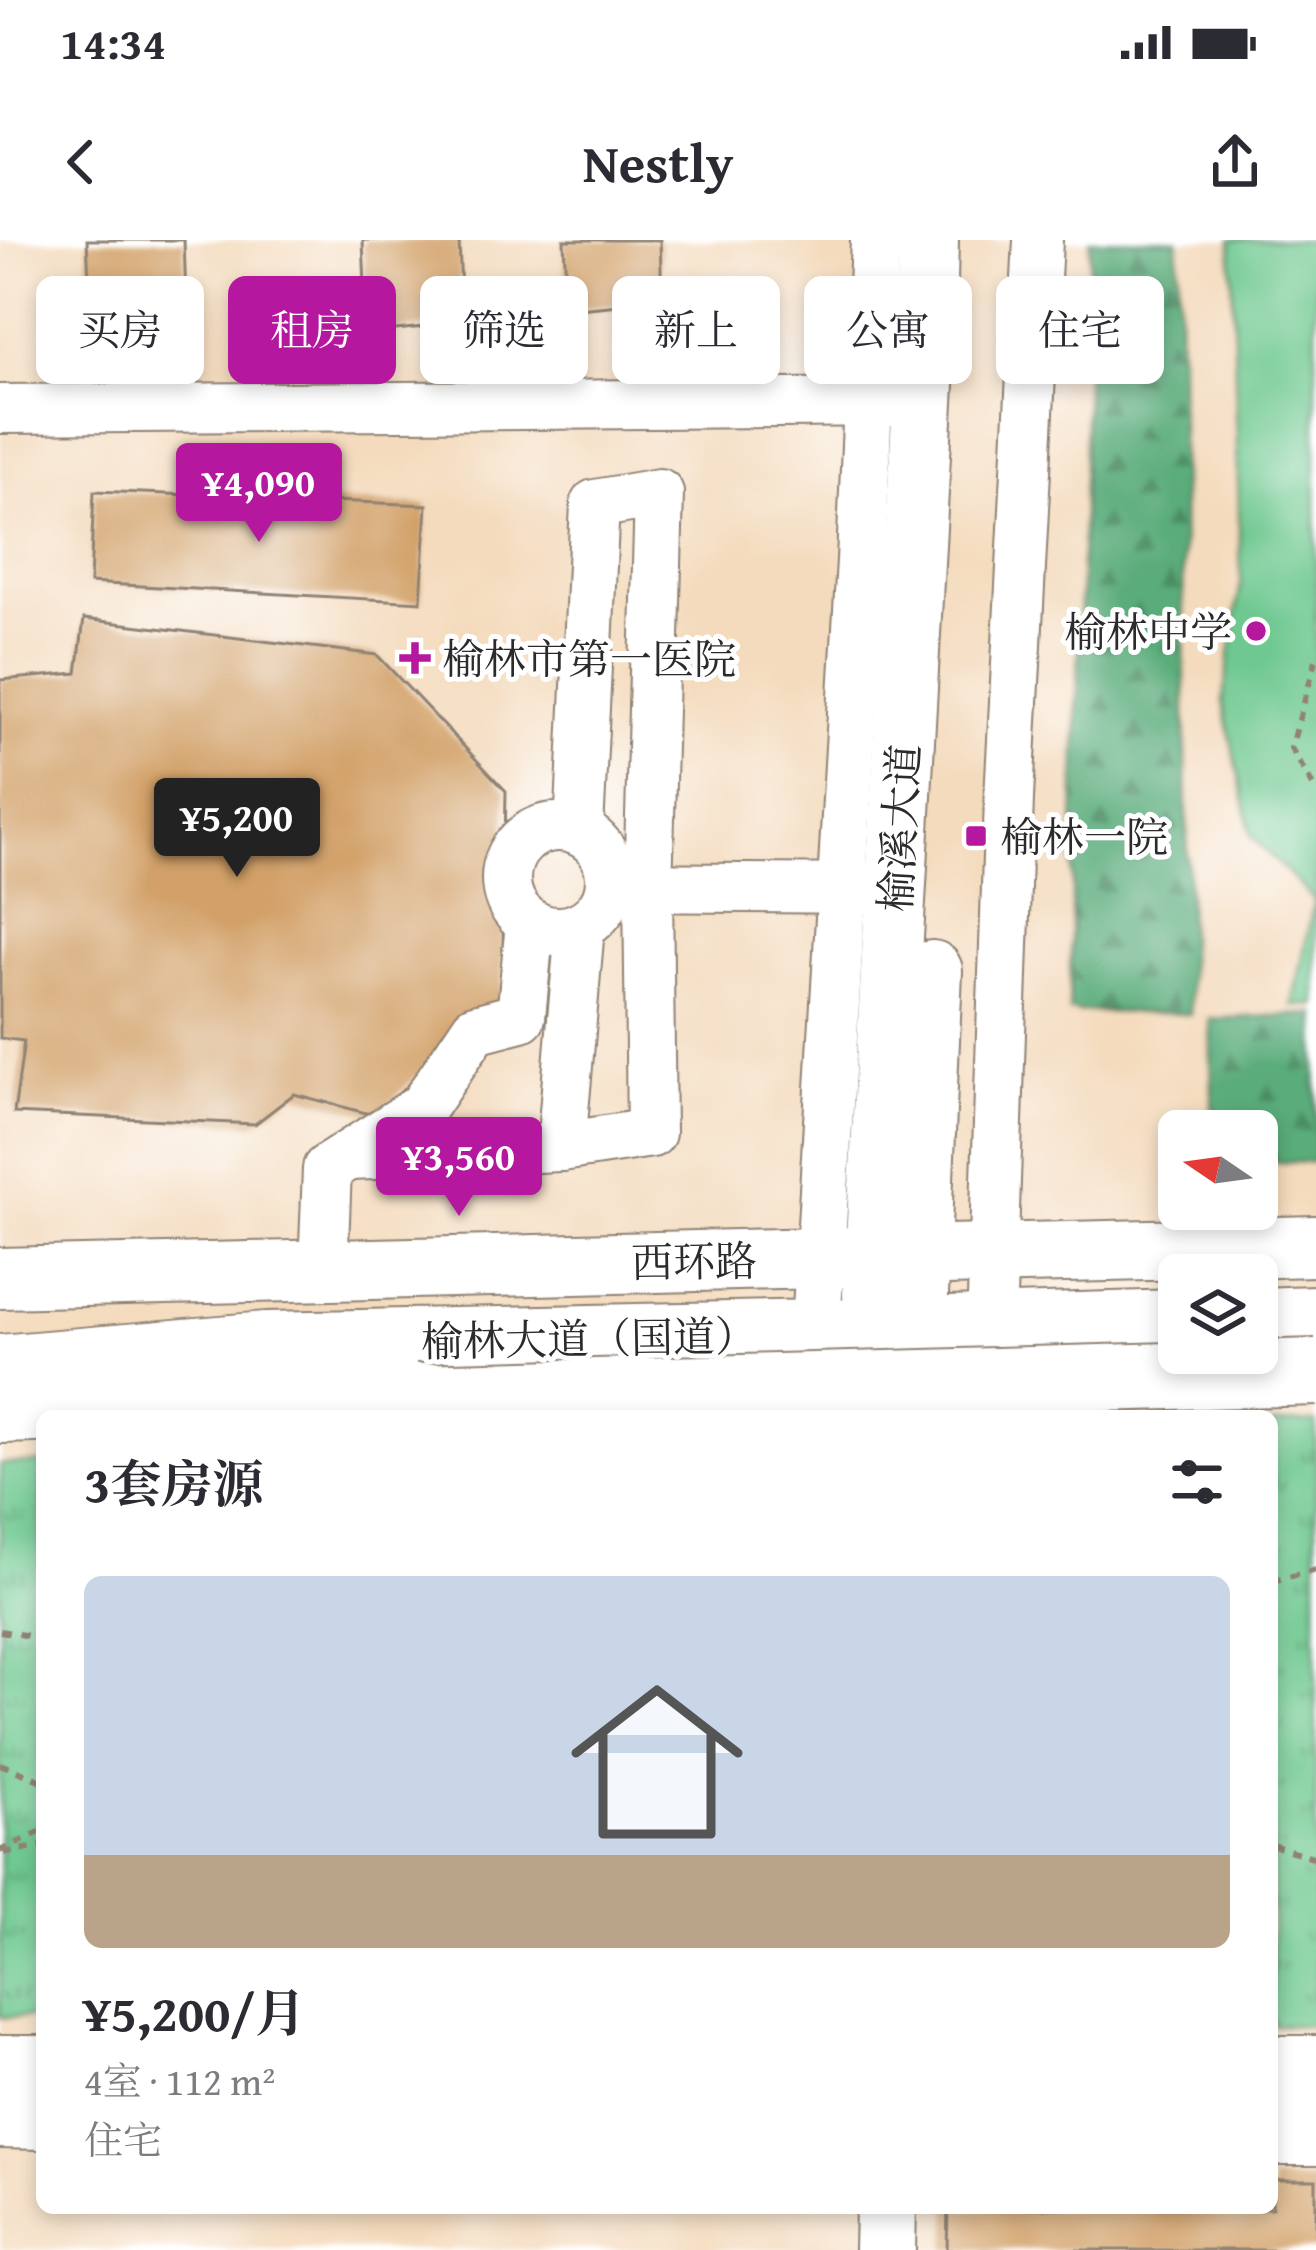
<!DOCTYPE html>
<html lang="zh">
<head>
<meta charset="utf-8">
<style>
  body { margin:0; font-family:"Gentium Book Plus","Noto Serif SC",serif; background:#f2f2f3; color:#2b2b33; height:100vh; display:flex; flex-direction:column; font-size:45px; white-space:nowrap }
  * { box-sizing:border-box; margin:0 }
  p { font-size:39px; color:#7c7c81 }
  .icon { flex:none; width:66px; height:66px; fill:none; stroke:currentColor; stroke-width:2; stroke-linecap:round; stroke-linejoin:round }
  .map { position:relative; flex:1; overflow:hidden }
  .panel { position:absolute; left:36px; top:1170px; width:1242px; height:804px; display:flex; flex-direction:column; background:#fff; border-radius:18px; box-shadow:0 6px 18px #0003 }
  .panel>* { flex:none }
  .banner { position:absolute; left:36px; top:36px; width:1245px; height:108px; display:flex; gap:24px }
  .needle { width:78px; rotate:283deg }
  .fabs { position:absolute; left:1158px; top:870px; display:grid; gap:24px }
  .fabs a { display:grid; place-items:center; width:120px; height:120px; border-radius:18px; background:#fff; box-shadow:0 6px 18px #0003; font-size:60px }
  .price { position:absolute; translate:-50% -102px; padding:0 27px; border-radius:12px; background:#b5179e; color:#fff; font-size:39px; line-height:78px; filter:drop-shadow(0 3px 6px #0008) }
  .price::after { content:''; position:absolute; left:50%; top:72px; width:36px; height:27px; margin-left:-18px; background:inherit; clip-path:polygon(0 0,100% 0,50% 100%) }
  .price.on { background:#222; color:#fff }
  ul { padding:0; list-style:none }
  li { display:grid; align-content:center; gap:24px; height:636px; padding:0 48px }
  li+li { border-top:3px solid #e1e1e2 }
  li span { display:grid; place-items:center; height:372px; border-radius:18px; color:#555 }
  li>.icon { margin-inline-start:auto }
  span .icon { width:216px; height:216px; fill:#fffc; stroke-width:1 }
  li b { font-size:51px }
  h2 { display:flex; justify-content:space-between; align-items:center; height:144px; padding:0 48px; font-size:51px }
  .chip { padding:0 42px; border-radius:18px; background:#fff; box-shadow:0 6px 18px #0003; font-size:42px; line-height:108px }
  .chip.on { background:#b5179e; color:#fff }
  .status { display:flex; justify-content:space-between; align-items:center; height:84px; padding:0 60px; background:#fff; direction:ltr }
  .status svg { height:33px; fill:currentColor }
  header { display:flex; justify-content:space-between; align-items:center; height:156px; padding:0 48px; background:#fff; font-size:54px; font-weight:800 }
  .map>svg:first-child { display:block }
</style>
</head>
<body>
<div class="status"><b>14:34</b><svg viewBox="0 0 49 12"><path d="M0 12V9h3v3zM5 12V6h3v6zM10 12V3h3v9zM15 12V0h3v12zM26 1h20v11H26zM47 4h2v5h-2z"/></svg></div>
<header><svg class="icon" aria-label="back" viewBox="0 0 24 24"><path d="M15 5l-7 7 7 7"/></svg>Nestly<svg class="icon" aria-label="share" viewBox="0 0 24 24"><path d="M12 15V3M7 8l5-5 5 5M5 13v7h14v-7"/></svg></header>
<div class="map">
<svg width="1316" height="2010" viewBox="0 0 1316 2010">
  <defs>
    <pattern id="forest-firs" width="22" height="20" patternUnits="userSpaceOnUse" patternTransform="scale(3)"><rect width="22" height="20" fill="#5aac7a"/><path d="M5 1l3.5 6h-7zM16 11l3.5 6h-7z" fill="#4b8c64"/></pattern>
    <pattern id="park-tufts" width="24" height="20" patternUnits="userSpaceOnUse" patternTransform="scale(3)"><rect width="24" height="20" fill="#6ec88f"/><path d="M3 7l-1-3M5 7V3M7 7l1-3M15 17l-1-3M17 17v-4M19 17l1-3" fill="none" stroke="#5ba375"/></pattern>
  </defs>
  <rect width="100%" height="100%" fill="#fff"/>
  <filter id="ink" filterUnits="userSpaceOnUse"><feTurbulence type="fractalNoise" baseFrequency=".00833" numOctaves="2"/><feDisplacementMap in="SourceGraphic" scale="24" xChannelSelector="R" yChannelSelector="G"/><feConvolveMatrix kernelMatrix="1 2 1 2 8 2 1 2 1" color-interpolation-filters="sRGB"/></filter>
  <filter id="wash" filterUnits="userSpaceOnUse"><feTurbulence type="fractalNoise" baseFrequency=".004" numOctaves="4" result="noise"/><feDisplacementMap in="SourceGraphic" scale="48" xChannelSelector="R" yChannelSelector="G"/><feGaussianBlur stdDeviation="2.7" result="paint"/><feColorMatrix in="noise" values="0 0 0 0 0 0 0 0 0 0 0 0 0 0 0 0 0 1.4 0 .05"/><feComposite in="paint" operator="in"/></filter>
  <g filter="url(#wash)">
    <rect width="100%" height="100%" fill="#f4dbbe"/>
    <!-- forest -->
    <g fill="url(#forest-firs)" stroke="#426c52" stroke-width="3">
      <path d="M1090 0H1178L1190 774 1069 771Z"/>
      <path d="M1316 774V922L1257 923V891H1213L1210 779Z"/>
    </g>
    <!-- park -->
    <g fill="url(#park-tufts)" stroke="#4c7a5d" stroke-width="3">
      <path d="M1316 1182V1786L1272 1785V1184Z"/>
      <path d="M42 1223V1777H0V1224Z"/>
    </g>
    <!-- pitch -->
    <path fill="#6ec88f" stroke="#4c7a5d" stroke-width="3" d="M1231 0H1316V765L1293 766 1314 660 1252 597 1223 462 1241 341Z"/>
    <g id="blocks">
      <!-- building -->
      <g fill="#d2a068">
        <path d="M87 0H184L187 91 92 100Z"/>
        <path d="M363 0H459L462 83 367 93Z"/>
        <path d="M564 0H660L662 61 567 70Z"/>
        <path d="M94 251 427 265 421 362 90 343Z"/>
        <path d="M84 379 377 415 506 551 502 763 468 783 377 876 294 854 255 884 14 873 24 801 0 798V440L77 433Z"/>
        <path d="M1272 1940H1316V2010H947L948 1968H1272Z"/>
      </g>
    </g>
  </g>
  <g filter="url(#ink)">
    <use href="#blocks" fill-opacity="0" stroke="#908374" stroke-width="3"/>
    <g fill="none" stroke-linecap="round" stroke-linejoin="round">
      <!-- minor casing -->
      <g stroke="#908374" stroke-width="52">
        <g id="minor">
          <path d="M0 169 901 162"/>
          <circle cx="558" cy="639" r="52"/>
          <path d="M579 590 595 264 659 253 648 649 651 893 561 907 580 687"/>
          <path d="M619 647 873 649"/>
          <path d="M350 916 561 907"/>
          <path d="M323 1031 327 929 422 868 475 789 521 777 530 683"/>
          <path d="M814 1121 861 320 875 0"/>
          <path d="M988 1176 1009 558 1038 0"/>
        </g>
      </g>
      <!-- major casing -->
      <g stroke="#908374" stroke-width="64">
        <g id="major">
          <path d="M0 1038 1316 1006"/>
          <path d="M873 1055 925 126 928 0"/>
          <path d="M918 1055 932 731"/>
          <path d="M885 2010 886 1968"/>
        </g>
      </g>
      <!-- highway casing -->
      <g stroke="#908374" stroke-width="70">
        <g id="highway">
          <path d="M1257 1081 1316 1079"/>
          <path d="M0 1128 267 1105 916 1091 1179 1083"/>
          <path d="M1 1170 417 1157"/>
          <path d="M0 1829H42"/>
          <path d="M1272 1829H1316"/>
          <path d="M0 1875 42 1876"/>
          <path d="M1272 1892H1316"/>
        </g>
      </g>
      <!-- path -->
      <g stroke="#908374" stroke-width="6" stroke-dasharray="9 9" stroke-linecap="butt">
        <path d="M1316 420 1291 508 1316 551"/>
        <path d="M1272 1341 1316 1330"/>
        <path d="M0 1391 42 1398"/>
        <path d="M0 1524 42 1541"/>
        <path d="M1272 1605 1316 1618"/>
        <path d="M0 1611 42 1591"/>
        <path d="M4 1613 42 1606"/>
      </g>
      <!-- minor -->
      <use href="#minor" stroke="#fff" stroke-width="48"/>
      <!-- major -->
      <use href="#major" stroke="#fff" stroke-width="60"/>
      <!-- highway -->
      <use href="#highway" stroke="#fff" stroke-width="66"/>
      <!-- highway-bridge casing -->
      <g stroke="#908374" stroke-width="70" stroke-linecap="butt">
        <path id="highway-bridge" d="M417 1157 1316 1132"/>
      </g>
      <!-- highway-bridge -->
      <use href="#highway-bridge" stroke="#fff" stroke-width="66"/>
    </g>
  </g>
  <!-- markers -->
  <g fill="#b5179e" stroke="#fff" stroke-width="4.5">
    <circle cx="1256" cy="391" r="12"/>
    <path d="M409 400h12v12h12v12h-12v12h-12v-12h-12v-12h12z"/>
    <rect x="964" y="584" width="24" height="24" rx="6"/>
  </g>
  <g text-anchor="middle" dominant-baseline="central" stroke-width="10" stroke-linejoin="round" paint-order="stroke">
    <!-- poi labels -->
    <g font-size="42" fill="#2b2b2b" stroke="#fff" text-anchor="start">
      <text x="1232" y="391" text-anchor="end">榆林中学</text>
      <text x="442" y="418">榆林市第一医院</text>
      <text x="1000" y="596">榆林一院</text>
    </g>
    <!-- street labels -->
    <g font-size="42" fill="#2b2b2b" stroke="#fff">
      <text transform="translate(899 588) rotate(-87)">榆溪大道</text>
      <text transform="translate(694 1021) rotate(-1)">西环路</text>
      <text transform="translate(589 1098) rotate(-1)">榆林大道（国道）</text>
    </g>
  </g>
</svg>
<div class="fabs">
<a><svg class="needle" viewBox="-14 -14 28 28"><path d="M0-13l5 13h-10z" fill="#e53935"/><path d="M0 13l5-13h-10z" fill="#7c7c81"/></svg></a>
<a><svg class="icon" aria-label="layers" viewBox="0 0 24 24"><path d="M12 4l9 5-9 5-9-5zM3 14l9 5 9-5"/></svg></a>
</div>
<b class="price" style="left:259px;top:305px">¥4,090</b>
<b class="price on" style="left:237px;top:640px">¥5,200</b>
<b class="price" style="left:459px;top:979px">¥3,560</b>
<div class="banner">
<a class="chip">买房</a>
<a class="chip on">租房</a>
<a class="chip">筛选</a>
<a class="chip">新上</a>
<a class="chip">公寓</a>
<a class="chip">住宅</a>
</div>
<section class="panel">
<h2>3套房源<svg class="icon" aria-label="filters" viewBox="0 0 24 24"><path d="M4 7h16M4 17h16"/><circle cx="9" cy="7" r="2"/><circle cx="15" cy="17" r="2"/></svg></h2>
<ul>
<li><span style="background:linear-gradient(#c9d6e8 75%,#b9a48a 0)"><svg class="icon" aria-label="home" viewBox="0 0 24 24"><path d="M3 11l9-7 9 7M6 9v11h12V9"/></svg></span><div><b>¥5,200/月</b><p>4室 · 112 m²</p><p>住宅</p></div></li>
</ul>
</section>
</div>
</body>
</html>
